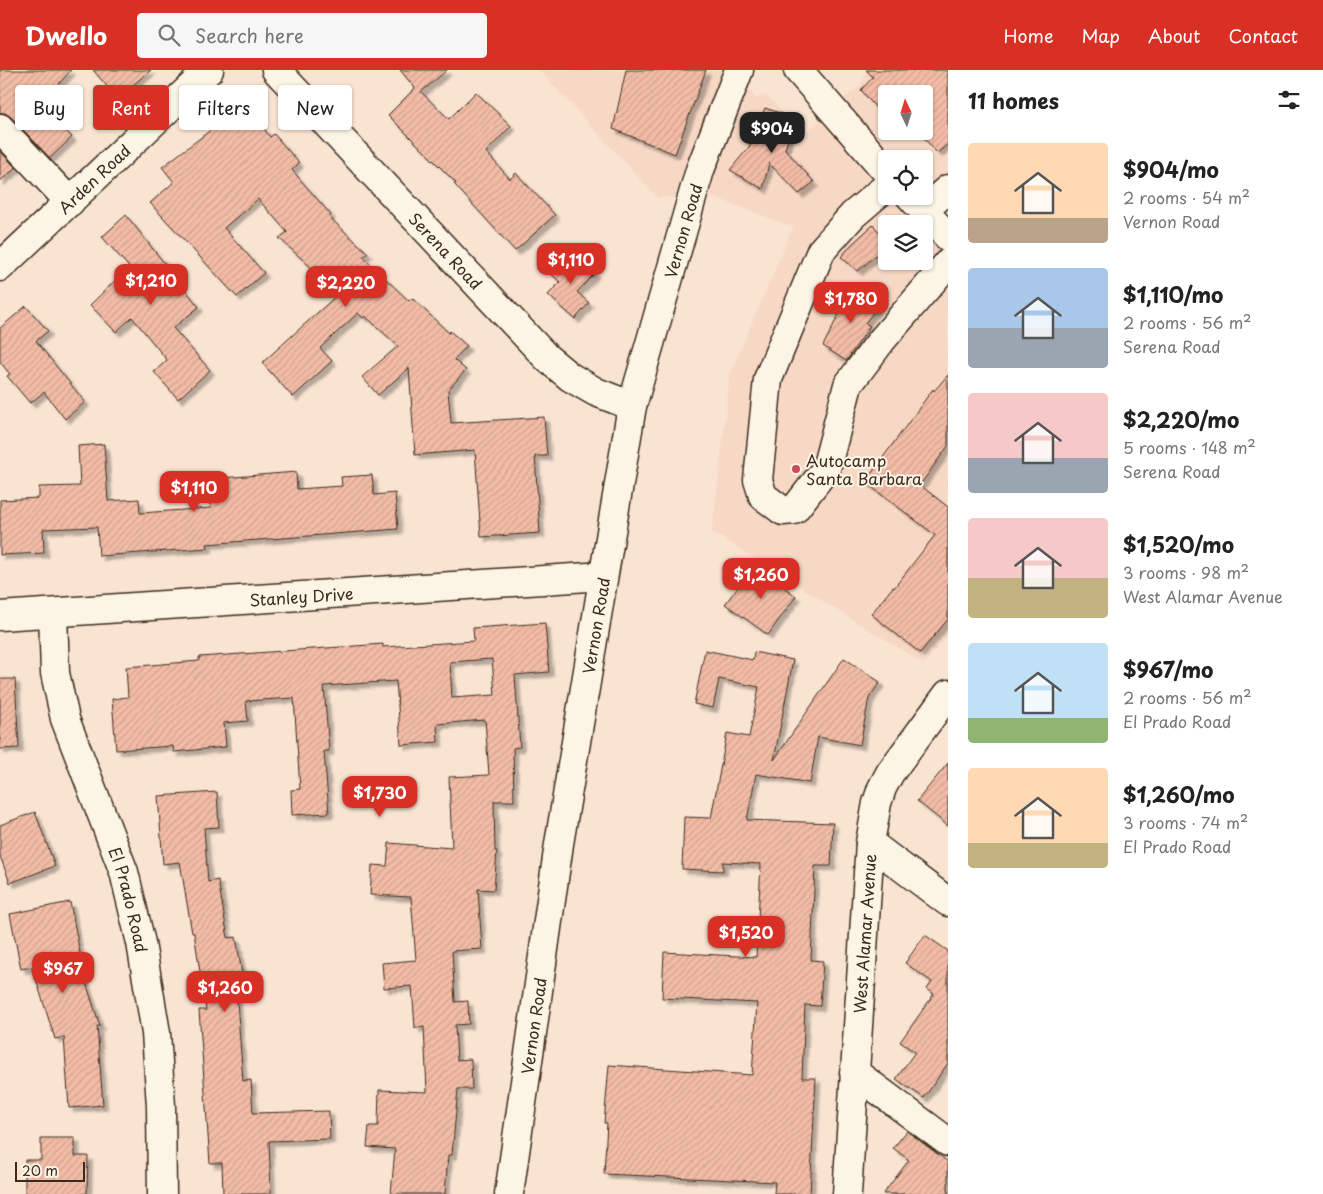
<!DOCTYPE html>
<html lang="en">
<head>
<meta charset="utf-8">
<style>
  body { margin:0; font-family:"Playpen Sans",sans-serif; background:#f6f6f6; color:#222; height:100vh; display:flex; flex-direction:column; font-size:19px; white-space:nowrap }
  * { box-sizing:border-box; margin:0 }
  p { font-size:16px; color:#767676 }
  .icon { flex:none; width:28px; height:28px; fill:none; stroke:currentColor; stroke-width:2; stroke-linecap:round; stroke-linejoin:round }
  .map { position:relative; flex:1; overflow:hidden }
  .panel { display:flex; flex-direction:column; background:#fff; width:375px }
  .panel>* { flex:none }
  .top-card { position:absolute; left:15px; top:15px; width:475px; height:45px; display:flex; gap:10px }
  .needle { width:32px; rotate:356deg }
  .buttons { position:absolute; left:878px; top:15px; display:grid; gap:10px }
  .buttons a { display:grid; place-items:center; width:55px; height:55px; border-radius:5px; background:#fff; box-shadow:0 1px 4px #0004; font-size:25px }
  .scale { position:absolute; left:15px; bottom:12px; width:70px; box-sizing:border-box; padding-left:5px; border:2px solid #3b2a1e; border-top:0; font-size:14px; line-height:18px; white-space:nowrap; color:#3b2a1e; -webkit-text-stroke:4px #fcf5e5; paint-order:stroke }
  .price { position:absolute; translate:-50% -42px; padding:0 11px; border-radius:10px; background:#d93025; color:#fff; font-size:16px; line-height:32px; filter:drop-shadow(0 1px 2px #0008) }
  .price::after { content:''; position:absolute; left:50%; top:30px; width:15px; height:11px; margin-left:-8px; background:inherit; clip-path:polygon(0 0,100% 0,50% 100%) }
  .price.current { background:#222; color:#fff }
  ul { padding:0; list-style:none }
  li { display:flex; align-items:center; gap:15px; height:125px; padding:0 20px }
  li span { display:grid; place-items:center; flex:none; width:140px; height:100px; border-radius:5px; color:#555 }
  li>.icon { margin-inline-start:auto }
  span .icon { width:60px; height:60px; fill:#fffc; stroke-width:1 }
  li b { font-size:21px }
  h2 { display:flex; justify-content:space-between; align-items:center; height:60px; padding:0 20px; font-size:21px }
  .chip { padding:0 18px; border-radius:5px; background:#fff; box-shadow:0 1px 4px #0004; font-size:18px; line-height:45px }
  .chip.current { background:#d93025; color:#fff }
  header { display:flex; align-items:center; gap:30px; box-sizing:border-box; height:70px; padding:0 25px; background:#d93025; color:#fff }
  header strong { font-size:24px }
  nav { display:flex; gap:28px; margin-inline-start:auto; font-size:18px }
  .search { width:350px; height:45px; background:#f6f6f6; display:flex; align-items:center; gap:12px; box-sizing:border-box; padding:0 18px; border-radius:5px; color:#767676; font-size:19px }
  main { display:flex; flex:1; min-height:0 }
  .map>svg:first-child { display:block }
</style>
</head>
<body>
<header>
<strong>Dwello</strong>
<div class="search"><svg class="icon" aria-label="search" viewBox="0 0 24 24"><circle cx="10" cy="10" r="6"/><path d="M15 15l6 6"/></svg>Search here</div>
<nav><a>Home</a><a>Map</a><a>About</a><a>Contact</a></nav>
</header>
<main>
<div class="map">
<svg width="948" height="1124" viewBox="0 0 948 1124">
  <defs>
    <pattern id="building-hatch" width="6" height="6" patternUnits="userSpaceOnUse" patternTransform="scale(1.25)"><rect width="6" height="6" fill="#f2bca6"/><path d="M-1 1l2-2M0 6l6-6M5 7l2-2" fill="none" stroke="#d0a28e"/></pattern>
    <filter id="shadow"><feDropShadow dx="4.5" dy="4.5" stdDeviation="1" flood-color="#0004"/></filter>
  </defs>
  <rect width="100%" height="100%" fill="#f9e4d2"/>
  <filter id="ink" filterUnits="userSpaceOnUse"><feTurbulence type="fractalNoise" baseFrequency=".02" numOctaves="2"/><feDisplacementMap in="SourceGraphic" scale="10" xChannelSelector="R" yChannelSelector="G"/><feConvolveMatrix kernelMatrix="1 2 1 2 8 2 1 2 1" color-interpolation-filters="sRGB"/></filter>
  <g filter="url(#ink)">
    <!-- built -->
    <path fill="#f7d8c5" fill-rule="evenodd" d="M539 0H739L755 28 767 25 803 65 861 14 867 0H948V565L924 594 712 462 730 304 793 157 716 128 657 127ZM886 24H924V61H886ZM886 89H924V126H886ZM886 154H924V191H886Z"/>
    <!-- building -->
    <g fill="url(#building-hatch)" stroke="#3b2a1e" fill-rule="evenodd" filter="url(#shadow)">
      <path d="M0 0H71L40 35 72 67 50 88 11 47 5 43H0Z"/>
      <path d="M93 0H151L117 28Z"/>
      <path d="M400 0H447L421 22 449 49 476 22 511 56 486 82 510 109 516 103 555 145 515 181 454 114 456 113 388 45 415 18Z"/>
      <path d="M626 0H706L675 84 613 59Z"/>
      <path d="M866 0H948V74L937 83 924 68V24H886V50L861 20 873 7Z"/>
      <path d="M245 34 270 67 274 64 299 93 292 100 331 145 329 147 368 183 363 187 409 231 412 228 449 263 450 261 467 276 454 290 466 300 448 320 451 353 544 347 547 386H535L540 463 481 467 475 380 415 385 409 298 378 325 362 307 398 276 365 246 363 248 358 243 320 278 332 291 293 327 262 293 339 223 279 168 287 162 258 129 224 158 264 203 237 227 150 133 174 112 162 97Z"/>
      <path d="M765 38 783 44 793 55 785 79 814 112 799 124 769 93 763 119 730 100 749 77Z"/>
      <path d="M0 81 16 98 0 111Z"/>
      <path d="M126 145 199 237 173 258 210 300 178 329 154 302 167 290 132 247 116 262 90 235 129 197 102 167Z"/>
      <path d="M873 155 886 170V176L858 201 841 187 852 174Z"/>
      <path d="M571 182 595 203 577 222 589 233 575 249 548 225 560 212 551 204Z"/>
      <path d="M854 214 879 235 865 253 870 256 846 291 823 276Z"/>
      <path d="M26 236 48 261 36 271 85 332 65 349 44 322 30 333 7 306 10 304 0 292V258Z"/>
      <path d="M948 305V376L920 415 948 437V549L920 583 871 544 893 517 894 518 935 465 865 412 933 319 934 321Z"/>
      <path d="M104 374 108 431 139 429 140 443 211 438 209 409 296 402 297 419 342 416 341 407 372 405 374 425 395 423 398 459 207 474 208 478 99 486 97 457 43 459 44 483 0 485V430L39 428V417L80 416 78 376Z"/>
      <path d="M754 495 796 526 768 565 725 534Z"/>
      <path d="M545 553 549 602 515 605 520 677 513 678 514 731H494L495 781H497L494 820 478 819 482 879 452 881 455 932 468 931 469 954 455 955 457 990 471 989 472 1019H458L452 1085H448L445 1124H391L395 1079 367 1077 369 1056H378L379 1020 427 1022 424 957 415 958 412 916 384 918 382 893 416 890 411 827 370 825 372 795 387 796 389 773 452 778 449 707 489 705 485 650 437 654 438 672 401 675 396 611 324 616 329 681H324L329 743 292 745 291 720 300 719 294 628 246 631 248 651 224 653 226 677 174 682 173 676 116 680 112 629 128 627 126 597 199 591V587L383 574V577L474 571 473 558ZM492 589 495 625 452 628 450 592Z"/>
      <path d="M705 580 753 590 754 582 793 590 774 690 844 588 880 612 869 628 860 675 818 667 810 713 756 704 747 750 833 753 831 796H815L811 890 823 891 820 936 805 935 802 1008H816L810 1124H774L775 1112 604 1104 607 1053H604L609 995 752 1005 757 933 662 928 664 882 756 887 761 794 723 792V801L682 799 684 747 711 748 727 663 749 667 759 617 719 609 713 638 694 634Z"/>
      <path d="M0 609H15L19 678 0 679Z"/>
      <path d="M948 693V756L917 731Z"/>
      <path d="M217 722 219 757 204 758 208 812 218 810 228 868 236 867 244 916 236 917 243 1011 251 1010 253 1043 329 1041 330 1069 269 1071 271 1124H223L222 1093H210L199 940H206L194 863H192L180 792 163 794 158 726Z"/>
      <path d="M35 742 55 796 10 813 0 786V755Z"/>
      <path d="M70 832 81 888H78L100 956H97L103 1035 69 1038 64 967 55 969 32 897 21 899 10 844Z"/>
      <path d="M925 865 948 881V993L924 1028 896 1009 915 982 900 972 934 924 927 919 932 912 905 893Z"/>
      <path d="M907 1061 948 1092V1124H883L909 1090 893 1078Z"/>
      <path d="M41 1068H75V1086H88L87 1124 25 1123V1090H41Z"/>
    </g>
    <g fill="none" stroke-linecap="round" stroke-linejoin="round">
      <!-- minor casing -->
      <g stroke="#3b2a1e" stroke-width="31">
        <g id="minor">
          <path id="s1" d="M276 0 547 288 570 307 596 322 632 336"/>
          <path d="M798 0 886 101"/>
          <path d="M0 58 70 132"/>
          <path d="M886 117 853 145 821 181 768 309 758 410 763 426 783 441 794 440 826 399 848 315 881 271 948 193"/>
          <path d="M910 126 948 167"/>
          <path d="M924 140 948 119"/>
          <path id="s2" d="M0 197 209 0"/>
          <path id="s3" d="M53 543 55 603 65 649 124 802 141 873 156 963 161 1036 162 1124"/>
          <path id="s4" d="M0 546 603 506"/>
          <path d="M870 773 948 832"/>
          <path d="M854 1002 948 1072"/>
          <path id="s5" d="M509 1124 559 774 632 336 700 100 739 0"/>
          <path id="s6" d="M847 1124 870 773 877 733 882 718 890 703 948 624"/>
        </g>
      </g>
      <!-- minor -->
      <use href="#minor" stroke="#fcf5e5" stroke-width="28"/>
    </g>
  </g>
  <!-- markers -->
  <circle fill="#d1495b" stroke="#fcf5e5" stroke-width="2" cx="796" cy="399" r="5"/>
  <g text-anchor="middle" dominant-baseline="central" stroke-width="4" stroke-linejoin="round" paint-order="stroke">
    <!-- street labels -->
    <g font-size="16" fill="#3b2a1e" stroke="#fcf5e5">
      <text stroke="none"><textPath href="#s2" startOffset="129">Arden Road</textPath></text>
      <text stroke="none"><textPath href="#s5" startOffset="980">Vernon Road</textPath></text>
      <text stroke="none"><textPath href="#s1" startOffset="248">Serena Road</textPath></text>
      <text stroke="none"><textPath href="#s4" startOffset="302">Stanley Drive</textPath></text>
      <text stroke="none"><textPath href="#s5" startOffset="575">Vernon Road</textPath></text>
      <text stroke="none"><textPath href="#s3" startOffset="299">El Prado Road</textPath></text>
      <text stroke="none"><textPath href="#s6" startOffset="261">West Alamar Avenue</textPath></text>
      <text stroke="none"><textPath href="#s5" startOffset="170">Vernon Road</textPath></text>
    </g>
    <!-- poi labels -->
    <g font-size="16" fill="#3b2a1e" stroke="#fcf5e5" text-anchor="start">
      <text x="806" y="390">Autocamp<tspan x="806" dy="18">Santa Barbara</tspan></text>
    </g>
  </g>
</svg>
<div class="buttons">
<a><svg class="needle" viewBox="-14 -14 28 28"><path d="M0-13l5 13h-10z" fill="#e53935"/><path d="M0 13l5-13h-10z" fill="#767676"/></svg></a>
<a><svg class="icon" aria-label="locate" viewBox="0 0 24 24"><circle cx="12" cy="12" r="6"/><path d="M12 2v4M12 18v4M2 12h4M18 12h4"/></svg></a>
<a><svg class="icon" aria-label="layers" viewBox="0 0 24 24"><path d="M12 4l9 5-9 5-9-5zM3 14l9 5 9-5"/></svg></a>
</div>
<div class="scale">20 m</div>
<b class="price current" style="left:772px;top:84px">$904</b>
<b class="price" style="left:571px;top:215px">$1,110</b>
<b class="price" style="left:151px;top:236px">$1,210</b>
<b class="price" style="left:346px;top:238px">$2,220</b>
<b class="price" style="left:851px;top:254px">$1,780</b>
<b class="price" style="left:194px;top:443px">$1,110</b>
<b class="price" style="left:761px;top:530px">$1,260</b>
<b class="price" style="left:380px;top:748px">$1,730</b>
<b class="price" style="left:746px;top:888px">$1,520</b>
<b class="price" style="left:63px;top:924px">$967</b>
<b class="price" style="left:225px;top:943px">$1,260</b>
<div class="top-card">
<a class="chip">Buy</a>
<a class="chip current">Rent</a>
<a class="chip">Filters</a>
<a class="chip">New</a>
</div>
</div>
<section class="panel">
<h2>11 homes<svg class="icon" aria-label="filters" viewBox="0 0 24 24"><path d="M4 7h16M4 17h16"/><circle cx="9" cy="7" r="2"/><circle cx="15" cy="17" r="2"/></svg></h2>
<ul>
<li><span style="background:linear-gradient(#ffd9b3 75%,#b9a48a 0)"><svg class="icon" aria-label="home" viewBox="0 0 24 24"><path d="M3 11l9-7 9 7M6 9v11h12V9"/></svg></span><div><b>$904/mo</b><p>2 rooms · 54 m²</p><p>Vernon Road</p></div></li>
<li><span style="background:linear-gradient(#a9c7e8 60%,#9aa5b1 0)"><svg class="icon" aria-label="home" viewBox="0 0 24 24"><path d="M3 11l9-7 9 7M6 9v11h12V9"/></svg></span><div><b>$1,110/mo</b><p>2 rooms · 56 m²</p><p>Serena Road</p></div></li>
<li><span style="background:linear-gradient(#f6c9c9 65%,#9aa5b1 0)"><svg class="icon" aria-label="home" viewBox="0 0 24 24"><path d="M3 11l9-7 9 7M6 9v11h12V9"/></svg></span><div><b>$2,220/mo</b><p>5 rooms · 148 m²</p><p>Serena Road</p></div></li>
<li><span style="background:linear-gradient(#f6c9c9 60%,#c2b280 0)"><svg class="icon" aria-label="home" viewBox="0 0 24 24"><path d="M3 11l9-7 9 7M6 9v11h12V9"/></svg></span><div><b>$1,520/mo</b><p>3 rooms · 98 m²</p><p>West Alamar Avenue</p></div></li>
<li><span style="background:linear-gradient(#bfe0f5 75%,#8fb573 0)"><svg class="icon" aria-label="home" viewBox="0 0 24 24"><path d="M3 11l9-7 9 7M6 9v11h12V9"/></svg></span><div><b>$967/mo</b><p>2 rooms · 56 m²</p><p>El Prado Road</p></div></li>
<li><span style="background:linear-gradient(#ffd9b3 75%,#c2b280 0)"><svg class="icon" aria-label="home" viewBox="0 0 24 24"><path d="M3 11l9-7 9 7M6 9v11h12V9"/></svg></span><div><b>$1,260/mo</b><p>3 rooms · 74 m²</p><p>El Prado Road</p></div></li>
</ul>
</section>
</main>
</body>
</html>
